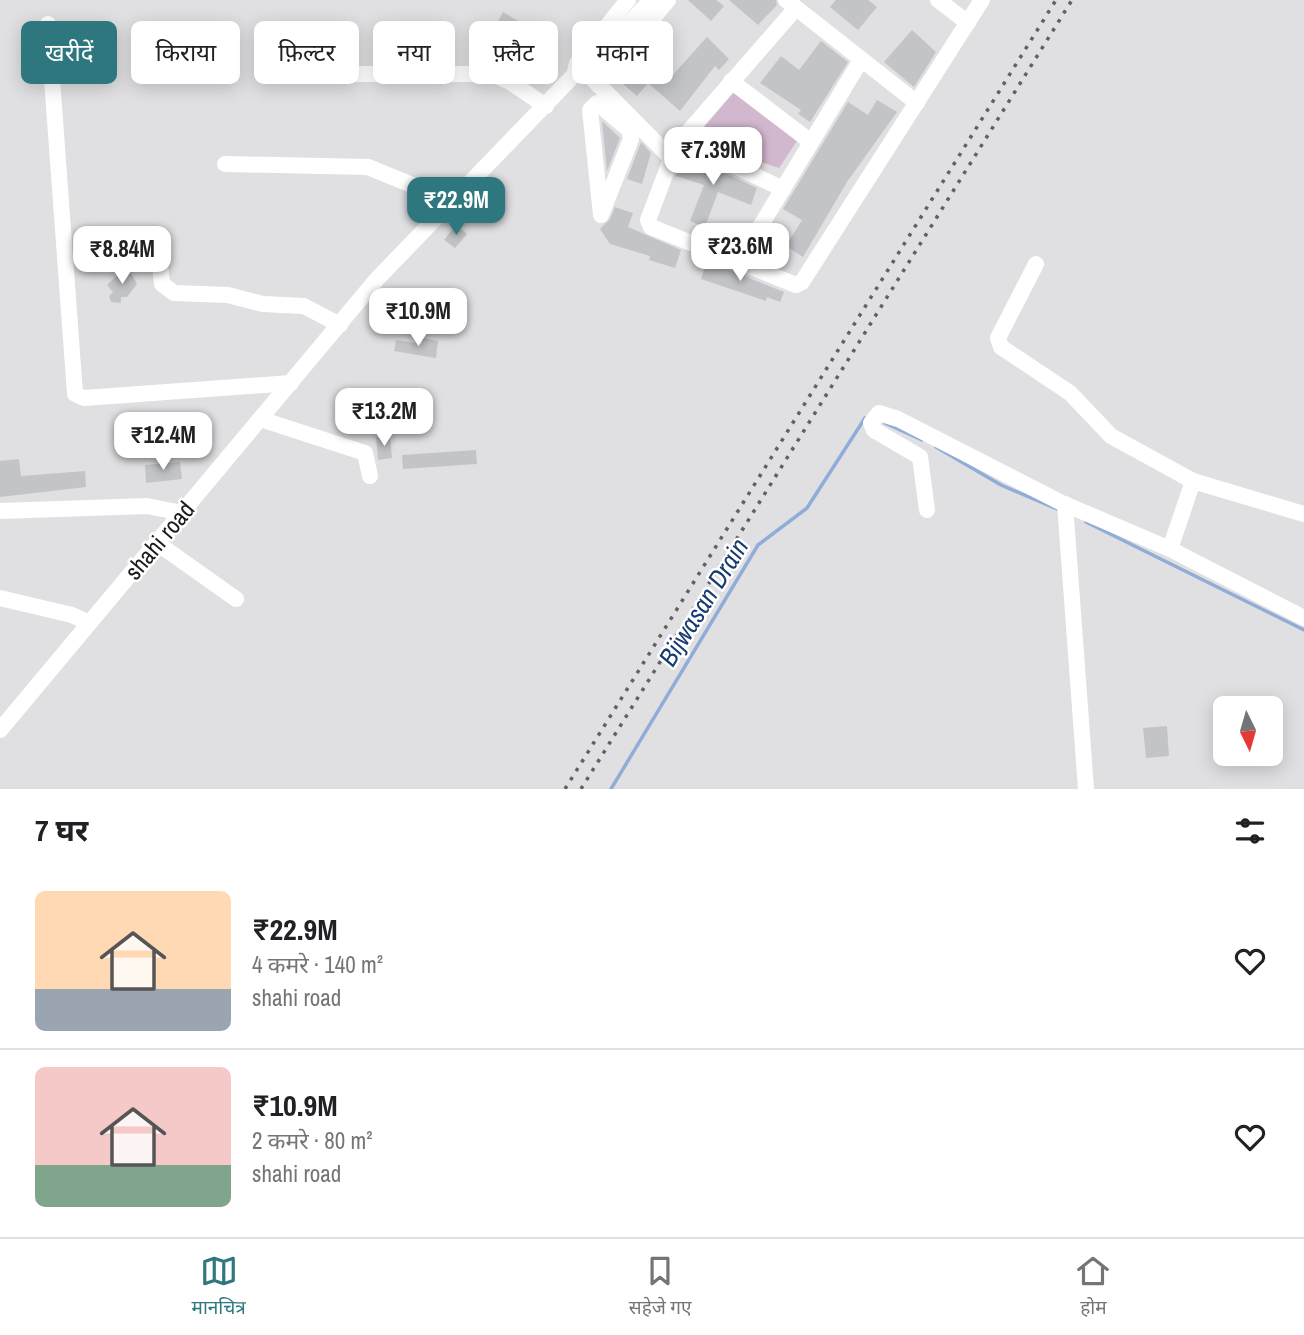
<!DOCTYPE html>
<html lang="hi">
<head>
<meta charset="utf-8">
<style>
  body { margin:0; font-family:"Archivo Narrow","Noto Sans Devanagari",sans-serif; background:#f6f6f6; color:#202124; height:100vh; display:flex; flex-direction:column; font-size:26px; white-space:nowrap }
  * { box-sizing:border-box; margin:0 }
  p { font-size:23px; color:#757577 }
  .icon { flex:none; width:38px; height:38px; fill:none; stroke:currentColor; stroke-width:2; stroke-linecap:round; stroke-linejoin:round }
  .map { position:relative; height:789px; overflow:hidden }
  .details { display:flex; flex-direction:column; background:#fff; flex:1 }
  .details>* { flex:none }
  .banner { position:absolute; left:21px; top:21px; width:700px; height:63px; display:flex; gap:14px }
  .needle { width:46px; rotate:175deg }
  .tools { position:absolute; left:1213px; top:696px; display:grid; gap:14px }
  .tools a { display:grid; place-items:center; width:70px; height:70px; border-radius:10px; background:#fff; box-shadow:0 4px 18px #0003; font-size:35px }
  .price { position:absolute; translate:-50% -60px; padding:0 16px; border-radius:14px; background:#fff; color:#222; font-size:23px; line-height:46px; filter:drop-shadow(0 2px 4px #0008) }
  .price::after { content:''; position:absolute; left:50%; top:42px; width:21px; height:16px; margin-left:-10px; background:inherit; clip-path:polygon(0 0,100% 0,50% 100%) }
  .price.active { background:#2e777e; color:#fff }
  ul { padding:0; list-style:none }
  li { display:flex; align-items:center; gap:21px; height:175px; padding:0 35px }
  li+li { border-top:2px solid #e0e0e0 }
  li span { display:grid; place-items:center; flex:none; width:196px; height:140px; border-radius:10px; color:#555 }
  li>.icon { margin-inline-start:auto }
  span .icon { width:84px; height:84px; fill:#fffc; stroke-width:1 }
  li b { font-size:30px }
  h2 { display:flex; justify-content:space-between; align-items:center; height:84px; padding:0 35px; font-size:30px }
  .chip { padding:0 24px; border-radius:10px; background:#fff; box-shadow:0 4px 18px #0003; font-size:24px; line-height:63px }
  .chip.active { background:#2e777e; color:#fff }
  .menu { display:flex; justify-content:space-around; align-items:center; height:98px; border-top:2px solid #e0e0e0; background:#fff; font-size:19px; color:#757577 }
  .menu a { display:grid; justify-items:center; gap:4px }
  .menu .active { color:#2e777e }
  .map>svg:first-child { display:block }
</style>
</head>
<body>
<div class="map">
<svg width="1304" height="789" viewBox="0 0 1304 789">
  <rect width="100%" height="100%" fill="#e0e0e3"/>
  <!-- green -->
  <path fill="#d2b8ce" d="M734 92 797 141 779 168 694 139Z"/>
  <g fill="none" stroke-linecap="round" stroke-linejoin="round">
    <!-- stream -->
    <g stroke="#90add8" stroke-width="3.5">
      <path d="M885 423 922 440"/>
      <path d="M936 447 1001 485 1057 509"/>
      <path d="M1086 522 1304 630"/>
      <path d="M611 789 758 545 807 508 865 418H867"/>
    </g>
  </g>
  <!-- building -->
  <g fill="#c3c4c7">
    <path d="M688 0H716L724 6 711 21Z"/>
    <path d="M729 0H776L777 5 758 25Z"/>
    <path d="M836 0H868L877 7 858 30 830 7Z"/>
    <path d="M503 12 539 33 528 51 493 30Z"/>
    <path d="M912 30 936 52 914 87 884 62Z"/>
    <path d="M707 37 729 59 719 70 715 66 680 111 648 83 637 96 617 79 640 52 670 78Z"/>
    <path d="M821 41 848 62 810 122 798 114 801 110 760 83 781 56 799 70Z"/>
    <path d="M877 100 897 112 847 182 803 257 786 246 802 220 783 209 848 102 868 115Z"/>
    <path d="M602 121 620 138 607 171Z"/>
    <path d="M641 142 651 153 642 184 627 179Z"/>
    <path d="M684 154 757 188 751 205 718 192 705 227 690 221 704 185 676 176Z"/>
    <path d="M615 207 633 213 628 227 681 250 675 268 649 260 650 256 610 244 600 229 610 219Z"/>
    <path d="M456 225 467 234 455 248 444 240Z"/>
    <path d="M768 233 781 240 773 254 760 247Z"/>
    <path d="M707 261 784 292 780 302 767 297 766 301 701 279Z"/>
    <path d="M127 266 137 284 127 297H121V303L111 302 109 296 113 292 107 285Z"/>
    <path d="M423 338 438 341 436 358 394 351 396 340 422 344Z"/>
    <path d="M390 436 392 458 378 460 376 437Z"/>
    <path d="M476 450 477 464 403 469 402 455Z"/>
    <path d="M19 459 21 476 85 471 86 487 0 497V461Z"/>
    <path d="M180 462 182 479 146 483 145 465Z"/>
    <path d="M1167 726 1169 756 1146 758 1143 728Z"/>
  </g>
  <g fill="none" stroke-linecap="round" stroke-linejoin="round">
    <!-- minor -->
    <g stroke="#fff" stroke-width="16">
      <path d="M786 0 917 103"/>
      <path d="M938 0 968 23"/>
      <path d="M796 8 676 146 648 220 651 227 796 285 802 282 982 0"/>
      <path d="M48 24 75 394 84 398 291 383"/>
      <path d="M579 65 671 158"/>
      <path d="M575 72 577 63 628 0"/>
      <path d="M316 74H492L510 82 546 106"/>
      <path d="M731 81 811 142"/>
      <path d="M598 85 668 0"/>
      <path d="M597 103 629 130 631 139 601 215 590 110Z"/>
      <path d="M680 140 783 189"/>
      <path d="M225 164 368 167 451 201"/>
      <path d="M159 256 162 284 174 293 228 295 263 304 304 306 340 325"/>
      <path d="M738 263 861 60"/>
      <path d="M1036 264 998 338 1001 347 1070 393 1111 436 1193 481 1304 514"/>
      <path d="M260 419 365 453 370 476"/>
      <path d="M1065 504 1086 789"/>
      <path d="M927 510 920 457 874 430 871 423 879 413 898 419 1062 503 1170 549 1304 618"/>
      <path d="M0 511 147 506 182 513"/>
      <path d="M157 543 236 599"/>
      <path d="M1170 549 1193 481"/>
      <path d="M0 598 72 615 89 623"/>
      <path d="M0 730 377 279 575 74 586 71 651 0"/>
    </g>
    <!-- rail -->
    <g stroke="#616162" stroke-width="3.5" stroke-dasharray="3.5 7" stroke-linecap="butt">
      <path d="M565 789 1056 0"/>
      <path d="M581 789 1072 0"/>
    </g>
  </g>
  <g text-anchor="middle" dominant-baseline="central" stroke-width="5" stroke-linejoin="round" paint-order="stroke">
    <!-- street labels -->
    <g font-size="24" fill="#1a1a1b" stroke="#fff">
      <text transform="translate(159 540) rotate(-50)">shahi road</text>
    </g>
    <!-- water labels -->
    <g font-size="26" font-style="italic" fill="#183c71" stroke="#fff">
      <text transform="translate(703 602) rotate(-58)">Bijwasan Drain</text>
    </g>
  </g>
</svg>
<div class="tools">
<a><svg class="needle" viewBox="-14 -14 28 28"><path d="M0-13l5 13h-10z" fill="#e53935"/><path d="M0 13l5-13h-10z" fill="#757577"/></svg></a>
</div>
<b class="price" style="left:713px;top:187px">₹7.39M</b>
<b class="price active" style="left:456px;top:237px">₹22.9M</b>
<b class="price" style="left:740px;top:283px">₹23.6M</b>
<b class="price" style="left:122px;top:286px">₹8.84M</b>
<b class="price" style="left:418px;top:348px">₹10.9M</b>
<b class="price" style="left:384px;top:448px">₹13.2M</b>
<b class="price" style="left:163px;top:472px">₹12.4M</b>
<div class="banner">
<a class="chip active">खरीदें</a>
<a class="chip">किराया</a>
<a class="chip">फ़िल्टर</a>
<a class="chip">नया</a>
<a class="chip">फ़्लैट</a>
<a class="chip">मकान</a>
</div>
</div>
<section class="details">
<h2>7 घर<svg class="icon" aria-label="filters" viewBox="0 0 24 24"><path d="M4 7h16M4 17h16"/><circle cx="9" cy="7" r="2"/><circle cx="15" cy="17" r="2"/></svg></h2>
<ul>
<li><span style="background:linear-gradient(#ffd9b3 70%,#9aa5b1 0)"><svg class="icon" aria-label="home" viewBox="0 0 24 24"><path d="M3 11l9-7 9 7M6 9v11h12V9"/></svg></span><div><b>₹22.9M</b><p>4 कमरे · 140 m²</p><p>shahi road</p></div><svg class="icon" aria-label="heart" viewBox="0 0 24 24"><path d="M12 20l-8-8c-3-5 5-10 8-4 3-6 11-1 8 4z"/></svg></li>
<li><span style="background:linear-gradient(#f6c9c9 70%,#7fa58c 0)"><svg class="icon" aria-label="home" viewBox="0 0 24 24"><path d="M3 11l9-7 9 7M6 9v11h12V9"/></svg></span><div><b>₹10.9M</b><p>2 कमरे · 80 m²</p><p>shahi road</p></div><svg class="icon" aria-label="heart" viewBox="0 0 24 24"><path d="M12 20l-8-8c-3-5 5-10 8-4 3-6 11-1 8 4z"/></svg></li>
</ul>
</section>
<nav class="menu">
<a class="active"><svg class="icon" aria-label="map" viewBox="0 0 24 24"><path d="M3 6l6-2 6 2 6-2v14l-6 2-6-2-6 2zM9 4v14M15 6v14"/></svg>मानचित्र</a>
<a><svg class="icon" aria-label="saved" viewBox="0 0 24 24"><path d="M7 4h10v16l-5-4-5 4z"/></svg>सहेजे गए</a>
<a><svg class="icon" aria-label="home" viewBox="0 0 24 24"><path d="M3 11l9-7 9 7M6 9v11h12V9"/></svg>होम</a>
</nav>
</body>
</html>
